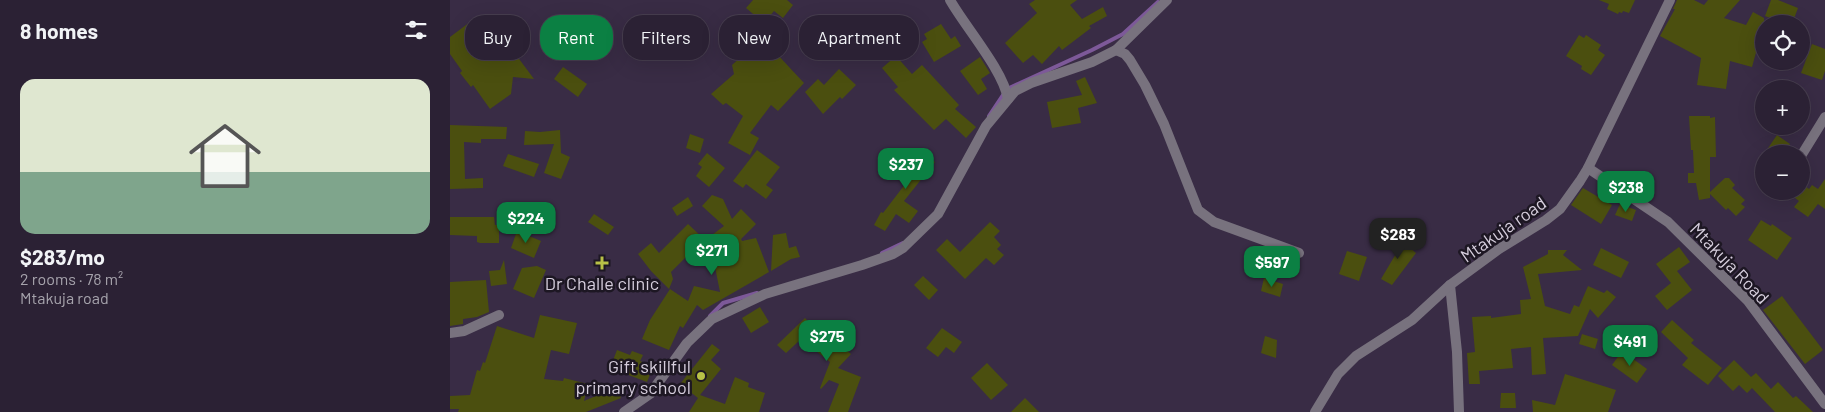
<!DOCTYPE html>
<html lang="en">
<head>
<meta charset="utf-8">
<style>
  body { margin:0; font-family:Barlow,sans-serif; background:#33293c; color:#f1f3f6; height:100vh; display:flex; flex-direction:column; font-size:19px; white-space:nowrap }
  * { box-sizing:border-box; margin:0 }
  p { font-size:16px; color:#a6a3ac }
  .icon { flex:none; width:28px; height:28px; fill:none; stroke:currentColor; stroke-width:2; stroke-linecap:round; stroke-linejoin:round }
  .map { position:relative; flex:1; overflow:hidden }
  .side { display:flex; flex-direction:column; background:#2b2134; width:450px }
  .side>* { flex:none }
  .hud { position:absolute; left:15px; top:15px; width:475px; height:45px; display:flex; gap:10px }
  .buttons { position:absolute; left:1305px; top:15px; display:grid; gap:10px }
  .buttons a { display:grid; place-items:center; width:55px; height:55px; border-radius:50%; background:#2b2134; box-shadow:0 5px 20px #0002,0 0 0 1px #473e4f; font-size:25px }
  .price { position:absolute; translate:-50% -42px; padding:0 11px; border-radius:10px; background:#0b8043; color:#fff; font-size:16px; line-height:32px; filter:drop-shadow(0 1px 2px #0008) }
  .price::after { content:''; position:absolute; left:50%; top:30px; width:15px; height:11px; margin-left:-8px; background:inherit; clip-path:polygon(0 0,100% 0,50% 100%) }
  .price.selected { background:#222; color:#fff }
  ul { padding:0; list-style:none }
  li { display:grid; align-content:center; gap:10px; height:265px; padding:0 20px }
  li span { display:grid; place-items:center; height:155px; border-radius:15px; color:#555 }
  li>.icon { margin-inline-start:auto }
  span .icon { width:90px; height:90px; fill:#fffc; stroke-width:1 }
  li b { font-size:21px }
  h2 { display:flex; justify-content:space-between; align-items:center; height:60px; padding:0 20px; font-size:21px }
  .pill { padding:0 18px; border-radius:20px; background:#2b2134; box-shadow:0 5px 20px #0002,0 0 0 1px #473e4f; font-size:18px; line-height:45px }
  .pill.selected { background:#0b8043; color:#fff }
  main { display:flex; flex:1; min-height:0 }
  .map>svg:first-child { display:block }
</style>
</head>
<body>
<main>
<section class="side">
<h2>8 homes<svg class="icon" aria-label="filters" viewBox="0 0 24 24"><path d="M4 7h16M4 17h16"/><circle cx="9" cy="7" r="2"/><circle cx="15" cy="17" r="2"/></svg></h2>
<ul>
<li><span style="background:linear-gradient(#dfe7d0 60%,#7fa58c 0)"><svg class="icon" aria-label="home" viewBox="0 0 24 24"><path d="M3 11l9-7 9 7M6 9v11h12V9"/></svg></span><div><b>$283/mo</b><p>2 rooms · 78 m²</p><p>Mtakuja road</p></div></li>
</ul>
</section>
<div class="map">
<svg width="1375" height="412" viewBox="0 0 1375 412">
  <rect width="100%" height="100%" fill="#392c45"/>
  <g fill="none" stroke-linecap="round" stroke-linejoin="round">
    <!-- stream -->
    <g stroke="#7d5999" stroke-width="4">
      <path d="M539 116 557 89 642 50 673 34 708 2"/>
      <path d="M432 253 453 243"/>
      <path d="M260 316 273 303 307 293"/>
    </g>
  </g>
  <!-- building -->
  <g fill="#4b4f0f">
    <path d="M303 0H337L343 5 333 18 324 11 314 23 296 8Z"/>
    <path d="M585 0H627L620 5 632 19 653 7 657 16 639 26 641 28 612 50 609 46 592 64 583 55 573 63 555 43 587 13 579 4Z"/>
    <path d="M1149 0H1185L1179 13 1173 11 1172 13 1169 12 1168 14 1157 9 1159 4Z"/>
    <path d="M1227 0H1244L1254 5 1258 0H1290L1274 18 1296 25 1303 12 1314 18V34L1308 45 1302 67 1280 61 1276 89 1247 85 1251 58 1210 36 1225 9H1223Z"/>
    <path d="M1321 0H1328L1348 8 1342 24H1336L1315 16Z"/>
    <path d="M38 17 84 79 63 77 61 94 40 109 23 85 21 87 10 73 12 71 0 54V37L20 22 25 27Z"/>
    <path d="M491 24 501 39 505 36 511 46 484 62 472 42 477 39 474 34Z"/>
    <path d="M1129 35 1134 38 1136 35 1151 45 1148 50 1155 55 1141 75 1131 69 1132 66 1116 56Z"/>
    <path d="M312 38 354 83 328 111 321 105 300 133 309 138 300 155 278 143 293 116 276 103 273 105 261 94 284 74 282 65Z"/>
    <path d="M1362 44 1375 49V71L1372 80 1351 73Z"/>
    <path d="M446 56 462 74 472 65 509 105 505 109 526 127 516 138 496 119 484 130 444 90 448 87 432 68Z"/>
    <path d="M530 57 540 73 531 79 537 89 528 95 510 71Z"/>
    <path d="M113 67 137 84 128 97 104 79Z"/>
    <path d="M389 69 406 85 392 99 390 97 373 114 355 92 368 79 374 85Z"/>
    <path d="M635 77 647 103 628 108 631 123 602 128 597 102 632 95 626 81Z"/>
    <path d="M1239 116H1260V118L1265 117 1266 157H1260V192L1275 178H1279L1285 185 1282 188 1295 200 1291 204 1295 207 1286 216 1278 208 1276 210 1260 194V198L1249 200 1246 183H1238V173H1244L1243 150H1241Z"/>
    <path d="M0 125 57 127 56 139H31V143L14 142 15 179 33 178V188L0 189Z"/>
    <path d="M110 130 111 153 120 157 111 179 94 173 104 144 74 145 75 131 90 132Z"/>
    <path d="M240 134 254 139 250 153 236 148Z"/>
    <path d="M1327 135 1340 144 1334 154H1314Z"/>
    <path d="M465 149 485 162 454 201 468 211 459 223 446 214 435 231 424 225 431 212 433 213 456 183 448 176 460 163 456 160Z"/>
    <path d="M307 150 330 167 316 185 323 190 316 199 296 184 293 188 283 181Z"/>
    <path d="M257 153 275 168 259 187 246 176 252 167 248 164Z"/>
    <path d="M58 154 89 164 84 177 53 166Z"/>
    <path d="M1375 179V209L1368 204 1358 217 1344 207 1349 201 1336 191H1351V183L1359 189 1362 185 1368 189Z"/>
    <path d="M1133 188 1162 205 1151 224 1121 205Z"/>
    <path d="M262 195 273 199 282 219 291 209 306 224 291 239 292 241 306 238 319 272 253 310 247 305 233 328 230 326 219 350 192 339 200 320 220 289 238 301 244 286 270 292 265 267 285 262 262 235 274 226 252 206Z"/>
    <path d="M238 197 243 206 227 216 222 208Z"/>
    <path d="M1170 204 1186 210 1182 221 1165 215Z"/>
    <path d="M144 214 164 227 158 235 138 222Z"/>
    <path d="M0 217H44L45 225H49V243H30L27 242V236L0 235Z"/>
    <path d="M1311 220 1321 226 1322 224 1342 238 1327 260 1298 240Z"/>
    <path d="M540 222 550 231 544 237 551 245 547 249 554 255 544 265 536 258 515 279 486 250 497 239 510 252Z"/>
    <path d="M238 224 254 239 221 272 223 279 219 289 201 271 188 254 201 243 209 253Z"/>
    <path d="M67 231 91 241 84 258 61 248Z"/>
    <path d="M336 233 339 248 346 246 350 257 341 259 321 271 323 235Z"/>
    <path d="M945 235 966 253 942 285 931 279 947 252 937 245Z"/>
    <path d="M1229 247 1240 262 1227 271 1242 290 1217 310 1205 296 1221 283 1206 264Z"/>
    <path d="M1151 248 1179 262 1171 278 1143 265Z"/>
    <path d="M1098 250H1117L1113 255 1132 270 1088 274 1095 306 1120 314 1124 305 1129 307 1138 286 1154 293 1157 290 1166 297 1148 318 1140 309 1128 336 1093 338 1096 374 1082 375 1081 347 1061 349 1063 368 1029 371 1030 384H1019L1017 353 1025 352 1022 317 1041 316V318L1071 314 1070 300 1081 299 1073 267 1098 254Z"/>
    <path d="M897 251 917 257 909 281 889 274Z"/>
    <path d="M54 260 57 284 41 286 39 271 50 270Z"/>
    <path d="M87 266 96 270 84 298 63 289 72 268Z"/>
    <path d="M473 276 488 290 479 300 464 285Z"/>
    <path d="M814 278 833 284 830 297 811 291Z"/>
    <path d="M36 280 39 312 27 317 13 319V324L0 326V282Z"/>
    <path d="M1332 296 1373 350 1355 364 1313 310Z"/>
    <path d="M310 307 319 322 301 333 292 318Z"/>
    <path d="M90 315 127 323 119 354 101 350 94 379 113 381 114 378 138 384 134 401 167 387 171 398 136 412H8L9 409H0V396L20 395 27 370 30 371 33 362 35 363 47 326 84 338Z"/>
    <path d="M355 318 369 332 371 329 401 354 388 368 411 377 398 412H378L389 384 379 380 371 389 370 388 380 362 351 339 336 353 327 345Z"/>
    <path d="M1222 320 1244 340 1241 343 1272 368 1258 385 1232 365 1238 358 1211 332Z"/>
    <path d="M492 328 512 342 504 353 496 347 488 357 476 348Z"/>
    <path d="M1132 334 1148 339 1145 349 1129 344Z"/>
    <path d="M815 336 827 340 826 358 811 353Z"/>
    <path d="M262 344 270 350 261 360 271 369 250 395 275 404 285 377 299 383 298 387 315 393 309 412H239L248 398 230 384Z"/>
    <path d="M167 350 180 355 182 351 193 355 190 361 200 365 198 371 201 372 197 382 160 368Z"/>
    <path d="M1172 351 1197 369 1187 383 1162 365Z"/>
    <path d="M1284 360 1301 377 1306 373 1321 389 1328 382 1343 398 1346 396 1363 412H1325L1302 388 1297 393 1289 385 1283 391 1268 376Z"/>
    <path d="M537 363 558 385 541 400 521 378Z"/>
    <path d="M1115 374 1166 390 1158 412H1083L1082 400 1105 405Z"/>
    <path d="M1051 393H1065L1066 408H1050Z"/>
    <path d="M575 398 589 412H561Z"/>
  </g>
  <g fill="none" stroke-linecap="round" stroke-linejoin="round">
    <!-- minor -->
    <g stroke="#78727e" stroke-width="10">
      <path d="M500 0C516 28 553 70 558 99"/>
      <path d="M666 50 675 54 680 60 695 85 714 124 748 210 764 222 849 253"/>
      <path d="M1351 156 1375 117"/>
      <path d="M1138 168 1218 222 1298 301 1375 404"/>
      <path d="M1000 285 1007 352 1009 412"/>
      <path d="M0 333 14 331 49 315"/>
      <path d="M865 412 888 374 906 356 962 320 1000 285 1049 249 1096 220 1110 209 1130 181 1138 168 1220 0"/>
    </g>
    <!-- tertiary -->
    <path stroke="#78727e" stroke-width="10" d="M174 412 200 394 237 343 262 319 315 294 412 265 443 254 453 248 488 214 536 126 565 91 581 83 642 62 666 50 717 0"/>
  </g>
  <!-- markers -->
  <g fill="#b8c147" stroke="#1d1723" stroke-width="2">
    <path d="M149.5 255.5h5v5h5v5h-5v5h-5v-5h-5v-5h5z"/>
    <circle cx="251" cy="376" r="5"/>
  </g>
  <g text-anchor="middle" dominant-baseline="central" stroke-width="5" stroke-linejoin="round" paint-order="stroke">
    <!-- street labels -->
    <g font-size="18" fill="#d6cedd" stroke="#1d1723">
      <text transform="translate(1053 229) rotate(-35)">Mtakuja road</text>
      <text transform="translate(1280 263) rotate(46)">Mtakuja Road</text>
    </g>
    <!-- poi labels -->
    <g font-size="18" fill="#d6cedd" stroke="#1d1723">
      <text x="152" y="283">Dr Challe clinic</text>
      <text x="241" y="366" text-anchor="end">Gift skillful<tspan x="241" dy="21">primary school</tspan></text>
    </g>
  </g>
</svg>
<div class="buttons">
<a><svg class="icon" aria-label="locate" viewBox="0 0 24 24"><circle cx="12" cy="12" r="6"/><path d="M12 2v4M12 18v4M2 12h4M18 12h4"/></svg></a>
<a>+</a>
<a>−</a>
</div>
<b class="price" style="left:456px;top:190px">$237</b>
<b class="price" style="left:1176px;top:213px">$238</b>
<b class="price" style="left:76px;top:244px">$224</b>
<b class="price selected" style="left:948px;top:260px">$283</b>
<b class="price" style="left:262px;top:276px">$271</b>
<b class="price" style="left:822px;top:288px">$597</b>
<b class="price" style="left:377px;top:362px">$275</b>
<b class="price" style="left:1180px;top:367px">$491</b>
<div class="hud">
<a class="pill">Buy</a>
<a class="pill selected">Rent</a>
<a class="pill">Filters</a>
<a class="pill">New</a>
<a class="pill">Apartment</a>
</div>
</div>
</main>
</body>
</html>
